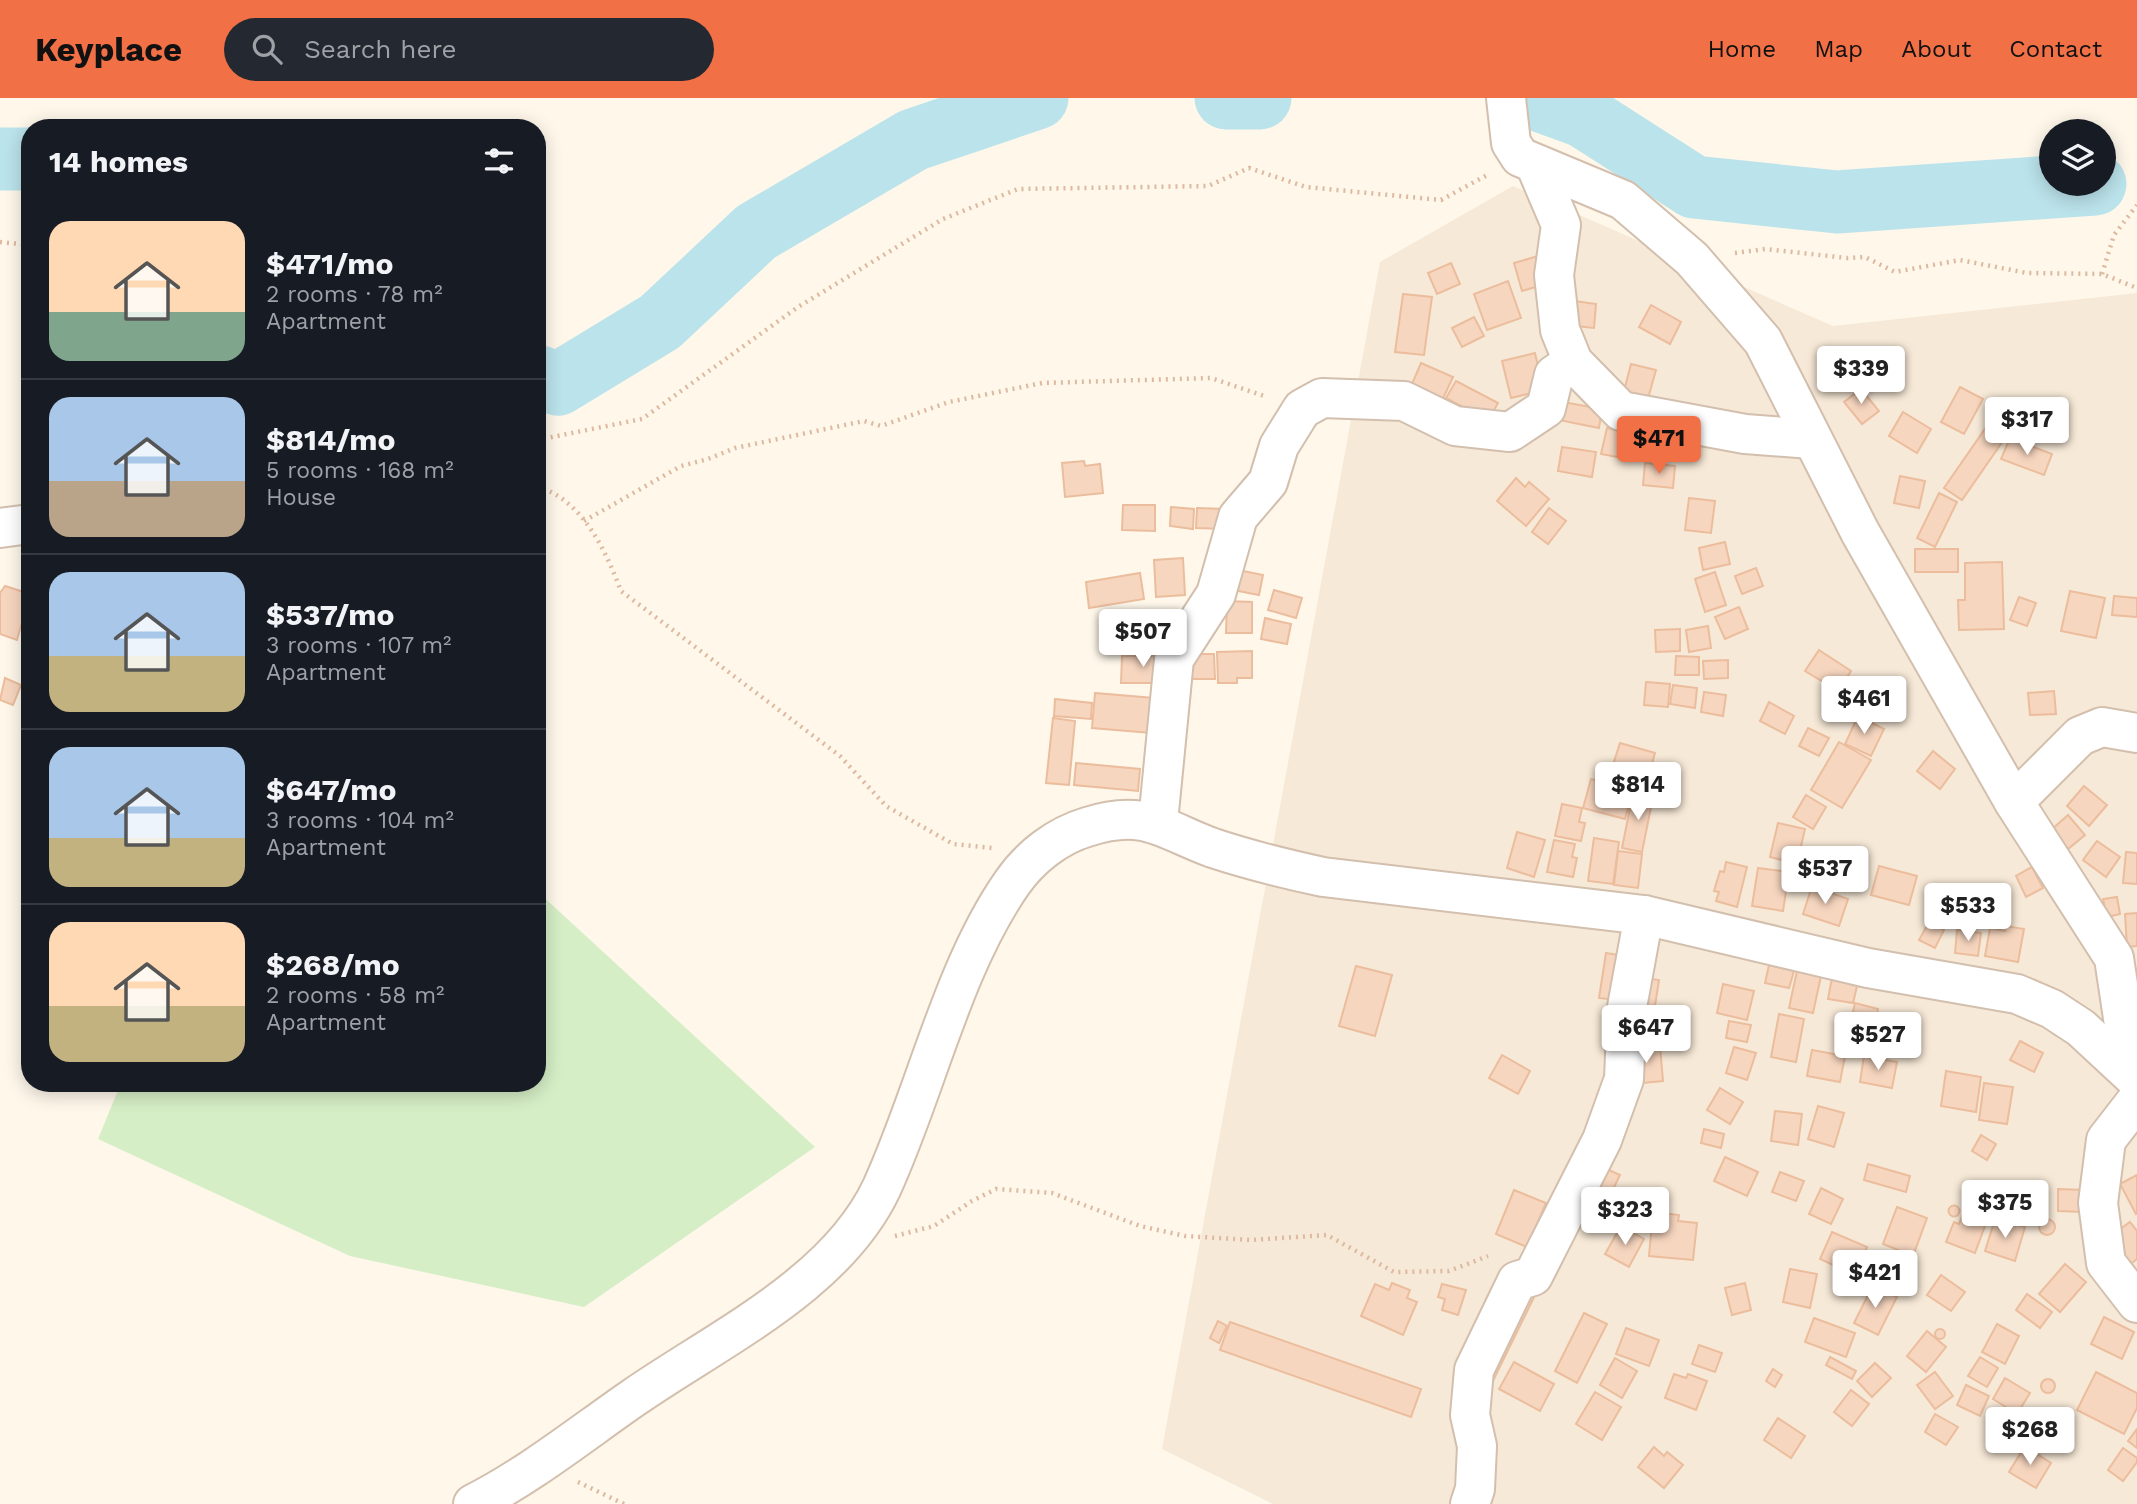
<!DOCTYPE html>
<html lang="en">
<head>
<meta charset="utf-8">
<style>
  body { margin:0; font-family:"Work Sans",sans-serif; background:#242831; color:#f1f3f6; height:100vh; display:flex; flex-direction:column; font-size:26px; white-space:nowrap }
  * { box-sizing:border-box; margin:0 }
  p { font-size:23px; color:#9ea1a6 }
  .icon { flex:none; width:38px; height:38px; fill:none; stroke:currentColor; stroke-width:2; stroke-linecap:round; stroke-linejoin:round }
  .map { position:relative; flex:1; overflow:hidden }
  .panel { position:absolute; left:21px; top:21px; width:525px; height:973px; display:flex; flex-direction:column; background:#171b24; border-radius:28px; box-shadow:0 4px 18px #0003 }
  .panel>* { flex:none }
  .fabs { position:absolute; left:2039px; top:21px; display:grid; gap:14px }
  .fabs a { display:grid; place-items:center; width:77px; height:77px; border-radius:50%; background:#171b24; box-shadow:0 4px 18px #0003; font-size:35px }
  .price { position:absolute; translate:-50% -60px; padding:0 16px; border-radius:7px; background:#fff; color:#222; font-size:23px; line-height:46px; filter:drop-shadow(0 2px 4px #0008) }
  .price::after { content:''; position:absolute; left:50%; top:42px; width:21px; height:16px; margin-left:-10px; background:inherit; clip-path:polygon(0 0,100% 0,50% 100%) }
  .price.active { background:#f27045; color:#111 }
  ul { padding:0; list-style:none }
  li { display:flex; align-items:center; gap:21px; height:175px; padding:0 28px }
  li+li { border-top:2px solid #363941 }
  li span { display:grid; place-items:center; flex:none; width:196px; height:140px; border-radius:21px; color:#555 }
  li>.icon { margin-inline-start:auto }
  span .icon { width:84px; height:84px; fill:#fffc; stroke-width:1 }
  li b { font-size:30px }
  h2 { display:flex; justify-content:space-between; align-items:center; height:84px; padding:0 28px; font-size:30px }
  header { display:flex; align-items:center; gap:42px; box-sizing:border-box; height:98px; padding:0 35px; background:#f27045; color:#111 }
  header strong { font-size:33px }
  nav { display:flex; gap:38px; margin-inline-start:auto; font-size:24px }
  .search { width:490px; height:63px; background:#242831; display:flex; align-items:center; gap:18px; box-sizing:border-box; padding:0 24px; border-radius:38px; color:#9ea1a6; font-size:26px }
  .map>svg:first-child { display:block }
</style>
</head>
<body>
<header>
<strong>Keyplace</strong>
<div class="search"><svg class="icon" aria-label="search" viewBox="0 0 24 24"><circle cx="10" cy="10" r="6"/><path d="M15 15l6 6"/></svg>Search here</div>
<nav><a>Home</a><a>Map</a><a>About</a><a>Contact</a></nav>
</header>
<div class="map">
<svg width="2137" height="1406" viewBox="0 0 2137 1406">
  <rect width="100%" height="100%" fill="#fef7ea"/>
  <!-- residential -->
  <path fill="#f7e9d7" d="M1513 88 1833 228 2137 195V1406H1273L1162 1351 1380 164Z"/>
  <!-- green -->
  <path fill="#d5eec6" d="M537 793 815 1049 584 1209 350 1158 98 1041 121 985H537Z"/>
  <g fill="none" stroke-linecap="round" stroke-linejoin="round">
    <!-- river -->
    <g stroke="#bbe3eb" stroke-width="63">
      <path d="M1226 0H1260"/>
      <path d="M1533 0 1583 18 1694 89 1837 104 2095 86"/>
      <path d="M0 61H30"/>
      <path d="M537 278 558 286 660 224 756 134 913 42 1037 0"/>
    </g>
  </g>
  <!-- building -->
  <g fill="#f7d6bf" stroke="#ebbd9d" stroke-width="2">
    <path d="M1538 158 1546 186 1522 193 1514 165Z"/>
    <path d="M1451 165 1460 186 1437 196 1428 175Z"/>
    <path d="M1508 183 1521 220 1487 232 1474 196Z"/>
    <path d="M1403 196 1432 199 1424 257 1395 254Z"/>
    <path d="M1568 202 1596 206 1594 230 1565 227Z"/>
    <path d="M1651 207 1681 224 1670 246 1639 229Z"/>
    <path d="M1474 219 1484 238 1462 249 1452 230Z"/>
    <path d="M1535 255 1541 281 1540 293 1511 300 1502 263Z"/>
    <path d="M1888 257 1904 275 1888 289 1873 271Z"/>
    <path d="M1421 265 1453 279 1439 309 1408 295Z"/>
    <path d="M1631 266 1656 272 1647 304 1623 297Z"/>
    <path d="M1456 283 1498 305 1488 323 1446 300Z"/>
    <path d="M1960 289 1983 301 1964 336 1941 324Z"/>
    <path d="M1861 291 1879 313 1862 326 1844 304Z"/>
    <path d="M1563 304 1602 311 1599 330 1559 322Z"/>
    <path d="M1903 314 1931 331 1917 355 1889 338Z"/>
    <path d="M1987 328 2005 340 1962 402 1944 390Z"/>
    <path d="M1607 330 1628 335 1623 360 1601 356Z"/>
    <path d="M1657 331 1681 332 1680 362 1655 361Z"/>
    <path d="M2010 340 2052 356 2044 377 2001 361Z"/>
    <path d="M1562 349 1596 354 1592 379 1558 373Z"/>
    <path d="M1084 363 1085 368 1100 366 1103 395 1065 399 1062 365Z"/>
    <path d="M1645 365 1675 368 1673 390 1643 387Z"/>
    <path d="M1900 378 1925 383 1919 410 1894 405Z"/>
    <path d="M1516 380 1525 389 1529 384 1549 401 1526 428 1497 403Z"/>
    <path d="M1939 395 1957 404 1935 449 1917 440Z"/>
    <path d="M1689 400 1715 403 1711 435 1685 432Z"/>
    <path d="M1123 407H1155V433L1122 432Z"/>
    <path d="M1171 409 1194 411 1193 431 1170 428Z"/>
    <path d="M1197 410 1226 411 1225 431 1196 430Z"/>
    <path d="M1549 410 1566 423 1548 446 1532 434Z"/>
    <path d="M1725 444 1730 466 1703 472 1699 450Z"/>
    <rect x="1915" y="451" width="43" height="23"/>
    <path d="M1183 460 1185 497 1156 499 1154 462Z"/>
    <path d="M2002 464 2004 531 1959 532 1958 502H1965V465Z"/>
    <path d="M1756 470 1763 488 1742 496 1735 478Z"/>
    <path d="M1238 472 1263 477 1259 497 1233 492Z"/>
    <path d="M1715 474 1726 507 1705 514 1695 481Z"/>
    <path d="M1140 475 1144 501 1089 510 1086 484Z"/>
    <path d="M5 488 30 496 17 542 0 536V495Z"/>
    <path d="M1274 492 1302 500 1296 520 1268 512Z"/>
    <path d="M2070 493 2105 500 2096 540 2061 533Z"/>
    <path d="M2114 498 2137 500V519L2112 517Z"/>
    <path d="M2019 499 2036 505 2027 528 2010 522Z"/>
    <path d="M1227 503 1252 504V535H1226Z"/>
    <path d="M1739 509 1748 531 1725 541 1715 519Z"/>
    <path d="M1265 520 1291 526 1287 546 1261 541Z"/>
    <path d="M1708 528 1711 550 1689 554 1686 532Z"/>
    <path d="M1680 531V553L1656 554 1655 532Z"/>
    <path d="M1819 552 1851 573 1838 593 1805 573Z"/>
    <path d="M1252 553V580H1237V585H1218L1217 554Z"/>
    <path d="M1187 556H1214L1215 581H1187Z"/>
    <path d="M1122 558H1166L1165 585H1121Z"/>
    <path d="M1676 558 1699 559V577H1675Z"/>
    <path d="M1728 562V580L1704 581 1703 563Z"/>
    <path d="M5 580 21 587 13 607 0 602Z"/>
    <path d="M1646 584 1670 586 1668 609 1644 607Z"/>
    <path d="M1878 585 1896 597 1879 622 1861 610Z"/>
    <path d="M1673 587 1697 590 1695 610 1670 606Z"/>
    <path d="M2054 593 2056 616 2030 617 2028 595Z"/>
    <path d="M1704 594 1726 597 1723 618 1701 614Z"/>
    <path d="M1095 595 1154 600 1151 635 1092 630Z"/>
    <path d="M1055 601 1092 605 1091 621 1054 618Z"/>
    <path d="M1769 604 1794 618 1785 636 1760 623Z"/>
    <path d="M1858 618 1884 631 1871 658 1845 646Z"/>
    <path d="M1053 620 1075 623 1069 687 1046 685Z"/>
    <path d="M1808 630 1829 640 1819 658 1799 648Z"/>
    <path d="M1839 644 1871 662 1842 710 1811 692Z"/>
    <path d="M1620 645 1655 655 1647 683 1611 673Z"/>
    <path d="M1933 653 1955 671 1940 691 1917 673Z"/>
    <path d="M1076 665 1140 671 1138 693 1074 687Z"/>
    <path d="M1591 681 1633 692 1625 721 1583 710Z"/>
    <path d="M2084 688 2107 707 2089 728 2067 708Z"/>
    <path d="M1633 695 1653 699 1642 754 1622 750Z"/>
    <path d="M1806 697 1826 709 1813 731 1793 719Z"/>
    <path d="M1562 706 1582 710 1579 724 1585 725 1581 743 1555 738Z"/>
    <path d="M2068 717 2085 737 2068 751 2051 732Z"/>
    <path d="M1778 725 1805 731 1797 766 1770 759Z"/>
    <path d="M1517 734 1545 742 1534 779 1507 770Z"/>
    <path d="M1594 740 1619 744 1613 786 1588 783Z"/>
    <path d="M1554 742 1575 746 1572 759 1577 760 1573 779 1547 774Z"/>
    <path d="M2097 743 2120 759 2106 779 2083 762Z"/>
    <path d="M1618 753 1642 756 1638 790 1614 787Z"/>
    <path d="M2126 754 2137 755V786L2123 785Z"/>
    <path d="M1726 764 1747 769 1737 809 1716 803 1719 794 1714 793 1720 773 1724 774Z"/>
    <path d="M1879 768 1917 778 1909 807 1871 797Z"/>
    <path d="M2032 769 2043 790 2026 799 2016 778Z"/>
    <path d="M1758 770 1789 774 1783 813 1752 808Z"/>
    <path d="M1812 788 1848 801 1839 828 1803 816Z"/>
    <path d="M2117 799 2120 816 2107 819 2103 801Z"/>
    <path d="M2137 815V848L2127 849 2125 816Z"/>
    <path d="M1929 824 1944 832 1935 850 1919 842Z"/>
    <path d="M2006 828 2024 831 2018 864 1985 858 1990 830 2005 833Z"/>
    <path d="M1957 832 1981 835 1978 858 1955 855Z"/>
    <path d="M1606 855 1631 859 1624 903 1599 900Z"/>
    <path d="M1769 867 1794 873 1789 890 1765 885Z"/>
    <path d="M1356 868 1392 877 1375 938 1339 928Z"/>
    <path d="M1797 873 1821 878 1813 915 1789 910Z"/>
    <path d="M1636 879 1659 882 1654 914 1631 910Z"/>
    <path d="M1832 880 1858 884 1853 905 1828 901Z"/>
    <path d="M1723 886 1754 893 1747 922 1717 915Z"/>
    <path d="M1855 905 1878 911 1870 948 1846 943Z"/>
    <path d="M1779 916 1804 921 1796 964 1771 959Z"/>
    <rect x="1631" y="917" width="24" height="28"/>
    <path d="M1729 923 1751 927 1747 944 1726 940Z"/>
    <path d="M2020 943 2043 955 2034 974 2010 962Z"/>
    <path d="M1660 948 1663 983 1632 986 1629 951Z"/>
    <path d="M1734 949 1756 955 1747 982 1726 975Z"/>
    <path d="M1812 952 1845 958 1840 984 1807 978Z"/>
    <path d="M1502 957 1530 973 1518 996 1489 980Z"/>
    <path d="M1864 958 1897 964 1892 990 1860 984Z"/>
    <path d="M1946 973 1981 979 1976 1014 1941 1008Z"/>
    <path d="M1984 985 2013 989 2007 1026 1979 1022Z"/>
    <path d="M1720 990 1743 1004 1730 1026 1707 1012Z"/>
    <path d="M1818 1008 1844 1015 1834 1049 1808 1041Z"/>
    <path d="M1775 1013 1802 1016 1798 1047 1771 1043Z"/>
    <path d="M1704 1031 1724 1036 1721 1050 1701 1045Z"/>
    <path d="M1981 1037 1996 1046 1987 1062 1972 1053Z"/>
    <path d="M1725 1059 1758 1074 1747 1098 1714 1083Z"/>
    <path d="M1868 1066 1910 1078 1906 1094 1864 1082Z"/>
    <path d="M1600 1068 1620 1077 1607 1104 1587 1095Z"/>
    <path d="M1780 1074 1804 1083 1796 1103 1772 1094Z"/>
    <path d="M2137 1077V1115L2136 1116 2120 1086Z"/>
    <path d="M1821 1090 1843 1101 1831 1126 1809 1116Z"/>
    <path d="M2058 1091 2085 1092 2084 1114 2058 1113Z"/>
    <path d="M1514 1092 1546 1105 1527 1149 1496 1136Z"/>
    <circle cx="1954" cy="1113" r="5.5"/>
    <path d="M1897 1109 1927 1120 1913 1158 1883 1146Z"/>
    <path d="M1653 1114 1679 1117 1678 1123 1697 1125 1693 1162 1649 1158Z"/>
    <path d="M1963 1116 1986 1125 1975 1155 1946 1144 1954 1124 1959 1126Z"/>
    <path d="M1995 1121 2025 1129 2015 1163 1985 1153Z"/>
    <circle cx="2047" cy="1129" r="8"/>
    <path d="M2130 1124 2137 1133V1161L2128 1168 2108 1140Z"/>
    <path d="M1621 1128 1644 1141 1629 1169 1605 1156Z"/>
    <path d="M1832 1134 1867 1149 1855 1177 1820 1161Z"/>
    <path d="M2065 1166 2086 1184 2060 1214 2039 1196Z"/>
    <path d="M1790 1171 1817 1176 1810 1210 1783 1204Z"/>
    <path d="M1941 1177 1965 1194 1951 1213 1927 1197Z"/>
    <path d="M1392 1185 1410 1192 1407 1200 1417 1204 1403 1237 1361 1218 1375 1186 1389 1192Z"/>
    <path d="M1522 1185 1538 1191 1492 1285 1477 1277Z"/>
    <path d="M1745 1185 1751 1212 1732 1217 1725 1190Z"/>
    <path d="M1442 1186 1466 1192 1458 1217 1442 1212 1445 1201 1438 1199Z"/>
    <path d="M1873 1187 1897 1199 1878 1237 1854 1225Z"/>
    <path d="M2027 1196 2052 1214 2040 1230 2016 1212Z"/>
    <path d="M1584 1215 1607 1226 1577 1285 1555 1273Z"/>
    <path d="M2104 1219 2134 1234 2122 1261 2091 1246Z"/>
    <path d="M1814 1220 1855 1235 1846 1259 1805 1244Z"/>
    <path d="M1218 1223 1227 1228 1219 1245 1210 1240Z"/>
    <path d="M1230 1224 1421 1291 1411 1319 1220 1252Z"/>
    <path d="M1997 1226 2019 1238 2005 1266 1982 1254Z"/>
    <path d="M1626 1230 1659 1242 1649 1268 1616 1256Z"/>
    <circle cx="1940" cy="1236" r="5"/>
    <path d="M1927 1233 1946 1249 1926 1274 1907 1258Z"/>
    <path d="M1699 1247 1722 1255 1715 1274 1692 1266Z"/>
    <path d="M1830 1259 1856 1273 1852 1281 1826 1267Z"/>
    <path d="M1980 1259 1998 1270 1987 1289 1968 1278Z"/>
    <path d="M1615 1260 1637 1273 1622 1300 1600 1287Z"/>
    <path d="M1514 1264 1554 1286 1540 1313 1499 1291Z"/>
    <path d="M1875 1265 1891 1280 1872 1299 1857 1283Z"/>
    <path d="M1773 1271 1782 1277 1775 1289 1766 1283Z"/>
    <path d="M1935 1274 1953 1298 1935 1311 1917 1287Z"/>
    <path d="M2096 1274 2137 1295V1310L2124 1336 2077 1312Z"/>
    <path d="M1674 1276 1686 1280 1688 1276 1707 1283 1696 1312 1665 1300Z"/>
    <path d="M2005 1280 2030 1295 2017 1316 1993 1301Z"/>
    <circle cx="2048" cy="1288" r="7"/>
    <path d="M1966 1287 1989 1298 1980 1318 1957 1307Z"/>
    <path d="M1851 1292 1869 1306 1852 1328 1834 1314Z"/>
    <path d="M1595 1294 1621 1309 1602 1342 1576 1326Z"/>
    <path d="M1935 1316 1958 1329 1946 1347 1925 1334Z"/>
    <path d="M1778 1320 1805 1338 1791 1360 1764 1342Z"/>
    <path d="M2137 1331V1350L2128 1343Z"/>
    <path d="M2025 1348 2051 1365 2036 1390 2009 1374Z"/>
    <path d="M1654 1349 1664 1358 1667 1354 1683 1367 1664 1390 1638 1369Z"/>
    <path d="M2123 1350 2137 1360V1364L2123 1383 2108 1372Z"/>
  </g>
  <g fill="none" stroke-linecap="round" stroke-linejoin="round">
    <!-- street casing -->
    <g stroke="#d3bfad" stroke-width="42">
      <g id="street">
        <path d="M1506 0 1511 45 1520 59 1623 102 1692 161 1763 243 1860 434 2014 704 2114 860 2126 940 2137 969"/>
        <path d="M1535 66 1561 127 1554 177 1560 232 1573 264 1621 313 1745 336 1811 341"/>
        <path d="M0 430 30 426"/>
        <path d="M2014 704 2080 638 2102 629 2137 635"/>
        <path d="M1158 724 1174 561 1216 496 1238 419 1268 384 1279 348 1302 311 1322 300 1404 303 1455 328 1510 334 1546 310 1554 277 1573 264"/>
        <path d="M2137 1002 2106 1042 2098 1105 2106 1165 2137 1205"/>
        <path d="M473 1406C530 1377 581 1336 633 1300 718 1241 837 1186 882 1089 926 993 952 871 1012 785 1030 759 1057 738 1087 729 1146 710 1163 732 1213 750 1249 762 1286 771 1323 779L1644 817 1868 870 2017 896 2052 911 2081 930 2137 982"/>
        <path d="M1470 1406 1475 1391 1477 1348 1470 1317 1474 1272 1517 1183 1533 1178 1602 1042 1624 981 1627 909 1644 817"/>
      </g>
    </g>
    <!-- path -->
    <g stroke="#ddb9a0" stroke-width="4.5" stroke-dasharray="2 5" stroke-linecap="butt">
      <path d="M0 144 30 147"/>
      <path d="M1735 155 1765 151 1847 160 1865 159 1895 174 1960 162 2027 175 2102 176 2137 190"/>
      <path d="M2102 176 2114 137 2137 107"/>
      <path d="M537 342 642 321 798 209 943 121 1018 91 1208 88 1249 70 1306 89 1441 102 1489 76"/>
      <path d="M537 388C583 403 605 451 621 493L840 658 886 708 953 746 992 750"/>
      <path d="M584 423 681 368 708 361 735 350 864 323 881 328 949 304 1042 285 1211 280 1267 299"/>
      <path d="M895 1138 934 1128 972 1103 996 1091 1052 1095 1140 1128 1185 1138 1251 1142 1327 1137 1394 1174 1449 1173 1488 1158"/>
      <path d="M578 1384 624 1406"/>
    </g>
    <!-- street -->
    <use href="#street" stroke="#fff" stroke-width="38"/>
  </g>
</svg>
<div class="fabs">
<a><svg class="icon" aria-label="layers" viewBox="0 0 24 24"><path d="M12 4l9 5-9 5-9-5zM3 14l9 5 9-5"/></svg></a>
</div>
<b class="price" style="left:1861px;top:308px">$339</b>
<b class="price" style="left:2027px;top:359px">$317</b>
<b class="price active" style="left:1659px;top:378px">$471</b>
<b class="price" style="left:1143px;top:571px">$507</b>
<b class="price" style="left:1864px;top:638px">$461</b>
<b class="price" style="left:1638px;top:724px">$814</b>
<b class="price" style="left:1825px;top:808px">$537</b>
<b class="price" style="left:1968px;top:845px">$533</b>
<b class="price" style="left:1646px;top:967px">$647</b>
<b class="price" style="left:1878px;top:974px">$527</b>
<b class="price" style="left:2005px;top:1142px">$375</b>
<b class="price" style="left:1625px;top:1149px">$323</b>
<b class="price" style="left:1875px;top:1212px">$421</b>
<b class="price" style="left:2030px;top:1369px">$268</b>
<section class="panel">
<h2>14 homes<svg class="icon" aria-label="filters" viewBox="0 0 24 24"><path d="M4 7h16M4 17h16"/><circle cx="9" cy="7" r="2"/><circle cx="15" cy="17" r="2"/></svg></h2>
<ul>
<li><span style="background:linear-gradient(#ffd9b3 65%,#7fa58c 0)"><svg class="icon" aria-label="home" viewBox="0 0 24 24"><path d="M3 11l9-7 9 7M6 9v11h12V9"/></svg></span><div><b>$471/mo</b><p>2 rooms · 78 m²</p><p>Apartment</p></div></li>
<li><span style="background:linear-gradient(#a9c7e8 60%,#b9a48a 0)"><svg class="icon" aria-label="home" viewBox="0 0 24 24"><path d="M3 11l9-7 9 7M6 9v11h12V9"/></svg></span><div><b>$814/mo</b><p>5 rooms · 168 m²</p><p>House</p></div></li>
<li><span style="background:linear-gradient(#a9c7e8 60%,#c2b280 0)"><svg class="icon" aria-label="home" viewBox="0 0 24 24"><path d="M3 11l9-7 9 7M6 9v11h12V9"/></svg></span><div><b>$537/mo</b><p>3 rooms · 107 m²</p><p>Apartment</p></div></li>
<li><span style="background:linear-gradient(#a9c7e8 65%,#c2b280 0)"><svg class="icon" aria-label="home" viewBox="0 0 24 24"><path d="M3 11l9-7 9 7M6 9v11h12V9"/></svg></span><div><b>$647/mo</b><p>3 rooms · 104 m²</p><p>Apartment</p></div></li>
<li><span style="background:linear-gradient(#ffd9b3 60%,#c2b280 0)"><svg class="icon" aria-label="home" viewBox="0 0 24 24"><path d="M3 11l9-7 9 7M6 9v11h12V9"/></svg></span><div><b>$268/mo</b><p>2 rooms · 58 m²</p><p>Apartment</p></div></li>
</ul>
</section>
</div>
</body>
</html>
